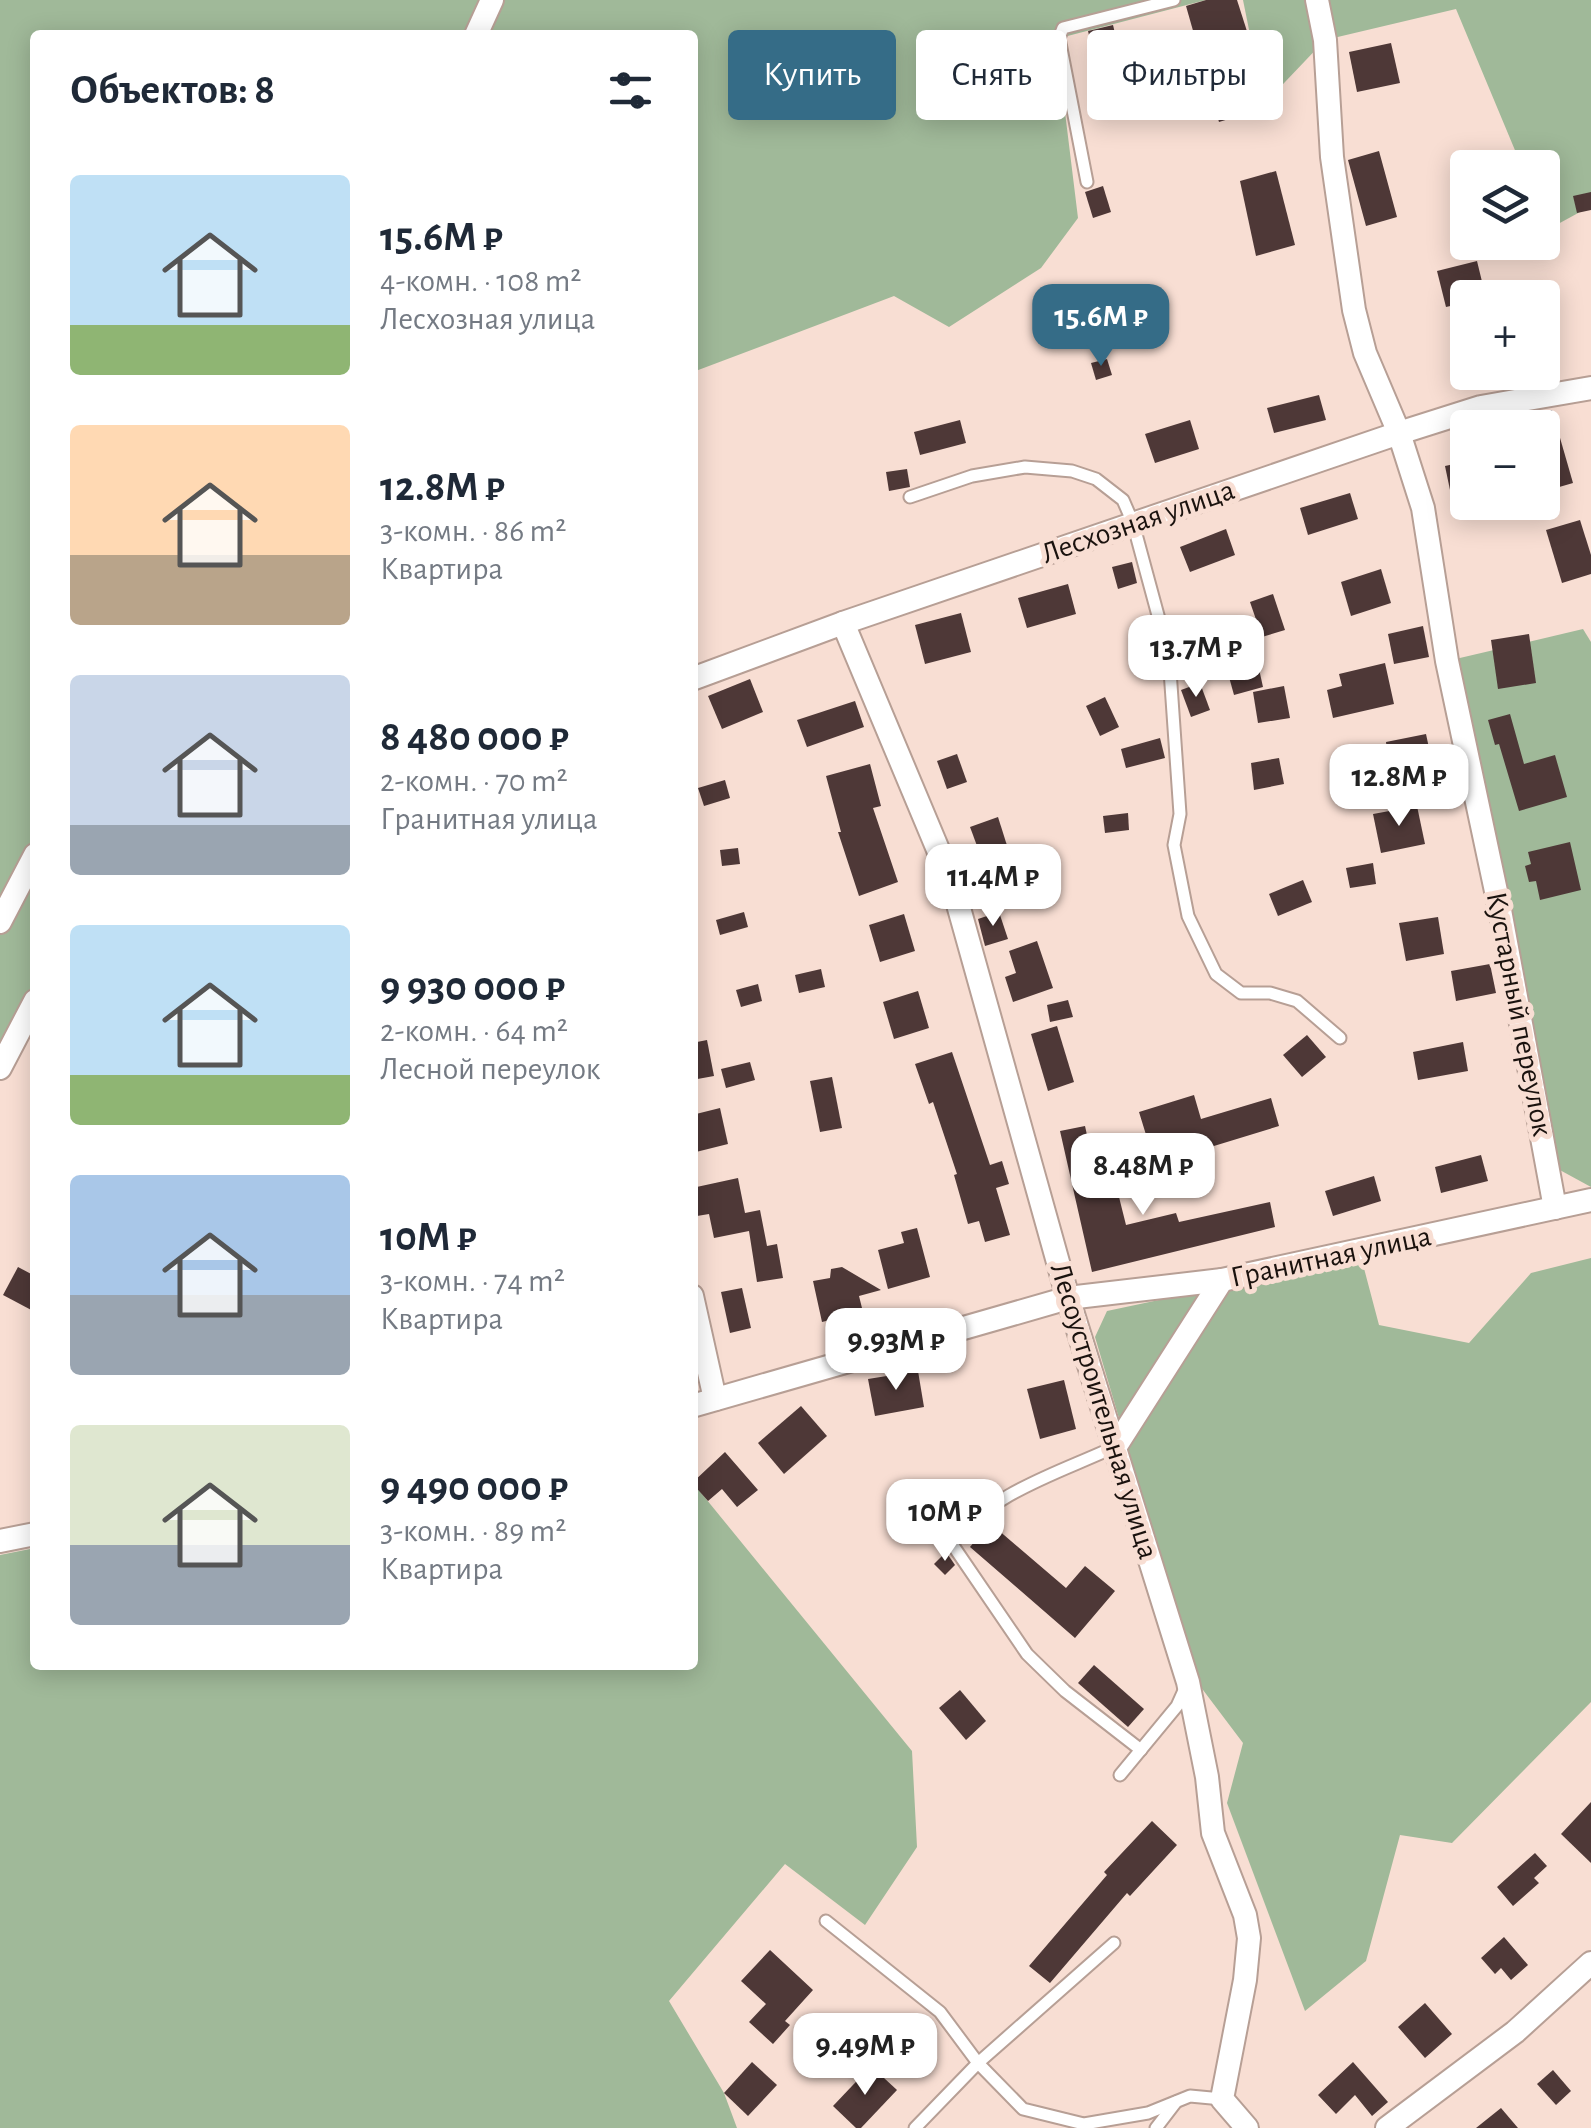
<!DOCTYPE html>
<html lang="ru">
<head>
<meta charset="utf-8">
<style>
  body { margin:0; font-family:"Alegreya Sans",sans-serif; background:#f6f6f7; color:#1f2937; height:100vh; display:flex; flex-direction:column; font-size:38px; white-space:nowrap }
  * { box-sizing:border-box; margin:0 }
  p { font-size:32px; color:#747a83 }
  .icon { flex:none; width:55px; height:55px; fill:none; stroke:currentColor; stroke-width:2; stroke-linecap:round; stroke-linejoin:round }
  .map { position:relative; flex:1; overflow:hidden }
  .panel { position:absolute; left:30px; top:30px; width:668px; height:1640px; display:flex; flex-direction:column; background:#fff; border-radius:10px; box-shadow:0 5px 25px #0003 }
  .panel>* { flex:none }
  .guide { position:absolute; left:728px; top:30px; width:712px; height:90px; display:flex; gap:20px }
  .fabs { position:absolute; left:1450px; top:150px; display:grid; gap:20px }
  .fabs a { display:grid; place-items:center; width:110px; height:110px; border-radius:10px; background:#fff; box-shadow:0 5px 25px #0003; font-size:50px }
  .price { position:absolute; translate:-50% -85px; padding:0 22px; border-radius:20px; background:#fff; color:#222; font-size:32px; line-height:65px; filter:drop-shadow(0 2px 5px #0008) }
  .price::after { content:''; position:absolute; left:50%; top:60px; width:30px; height:22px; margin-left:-15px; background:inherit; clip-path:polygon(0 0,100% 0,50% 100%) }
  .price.active { background:#356c87; color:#fff }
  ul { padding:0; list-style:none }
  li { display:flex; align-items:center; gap:30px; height:250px; padding:0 40px }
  li span { display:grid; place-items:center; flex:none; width:280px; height:200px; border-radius:10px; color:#555 }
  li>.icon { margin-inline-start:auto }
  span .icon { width:120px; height:120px; fill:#fffc; stroke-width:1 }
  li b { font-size:42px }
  h2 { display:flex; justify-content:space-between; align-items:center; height:120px; padding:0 40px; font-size:42px }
  .tag { padding:0 35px; border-radius:10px; background:#fff; box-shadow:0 5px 25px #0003; font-size:35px; line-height:90px }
  .tag.active { background:#356c87; color:#fff }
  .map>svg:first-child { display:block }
</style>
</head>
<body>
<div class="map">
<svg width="1591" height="2128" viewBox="0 0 1591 2128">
  <rect width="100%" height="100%" fill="#f8ded3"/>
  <!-- green -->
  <g fill="#a0b999">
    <path d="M0 0H1206L1056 39 1078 218 1041 268 949 327 894 296 693 372 692 35H35V996L0 1061Z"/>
    <path d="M1243 0H1591V206L1547 230 1543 218 1542 168 1522 167 1456 9 1325 40 1264 104Z"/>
    <path d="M1583 629 1591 642V1187L1547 1163 1447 661Z"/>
    <path d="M1361 1257 1379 1325 1469 1343 1531 1273 1591 1258V1702L1452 1843 1400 1835 1366 1961 1305 2011 1227 1803 1243 1743 1197 1682 1095 1337 1107 1311Z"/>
    <path d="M693 1483 912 1751 917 1847 865 1925 785 1864 669 2001 724 2093 737 2128H0V1555L35 1548V1665H692Z"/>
  </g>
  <!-- building -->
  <g fill="#4e3837">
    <path d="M1206 0H1237L1252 47 1261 109 1219 122 1186 6Z"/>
    <path d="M1113 25 1131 99 1151 93 1156 109 1122 119 1117 102 1124 101 1106 105 1088 31Z"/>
    <path d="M1391 43 1400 83 1357 92 1349 52Z"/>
    <path d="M1379 151 1397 217 1366 226 1348 160Z"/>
    <path d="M1276 171 1295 245 1256 256 1240 181Z"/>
    <path d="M1103 186 1111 212 1093 218 1085 192Z"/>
    <path d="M1591 192V210L1577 213 1573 196Z"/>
    <path d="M1477 261 1486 298H1468V302L1446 307 1437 271Z"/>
    <path d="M1107 359 1112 375 1096 380 1091 363Z"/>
    <path d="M1319 395 1326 420 1274 433 1267 408Z"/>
    <path d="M1552 410 1573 483 1542 492V412Z"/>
    <path d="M960 420 966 443 920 455 914 432Z"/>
    <path d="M1190 420 1199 449 1155 463 1145 434Z"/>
    <path d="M1468 461V487L1450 490 1445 466Z"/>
    <path d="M907 469 910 487 889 491 886 472Z"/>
    <path d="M1350 493 1358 519 1308 535 1300 508Z"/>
    <path d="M1580 520 1591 555V574L1562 583 1546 530Z"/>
    <path d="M1226 529 1235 555 1190 572 1180 547Z"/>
    <path d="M1132 562 1137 583 1118 589 1112 567Z"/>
    <path d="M1381 569 1391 603 1351 616 1341 582Z"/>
    <path d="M1068 584 1076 614 1027 628 1018 598Z"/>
    <path d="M1273 594 1285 630 1262 637 1250 602Z"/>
    <path d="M961 613 971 652 925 664 915 625Z"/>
    <path d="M1423 626 1429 657 1394 664 1388 634Z"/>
    <path d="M1529 634 1536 683 1498 689 1491 640Z"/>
    <path d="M1385 663 1394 704 1333 718 1327 690 1342 686 1339 674Z"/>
    <path d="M1259 669 1263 687 1234 695 1229 677Z"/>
    <path d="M750 679 763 712 722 729 708 696Z"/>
    <path d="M1200 683 1210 710 1191 717 1181 690Z"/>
    <path d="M1284 686 1290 718 1258 723 1253 692Z"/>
    <path d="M1105 697 1119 727 1100 736 1086 706Z"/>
    <path d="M855 701 864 727 807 747 797 720Z"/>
    <path d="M1510 714 1524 764 1555 755 1567 797 1519 811 1499 744 1495 745 1488 720Z"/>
    <path d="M1426 734 1432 762 1340 786 1334 762 1387 750 1386 742Z"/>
    <path d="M1160 738 1165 758 1126 768 1121 749Z"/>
    <path d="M957 754 967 782 947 789 937 761Z"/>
    <path d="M1279 758 1284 784 1254 790 1251 763Z"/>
    <path d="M870 764 881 806 873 808 898 882 859 896 838 832H841L826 776Z"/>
    <path d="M725 780 730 798 704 806 698 788Z"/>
    <path d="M1417 806 1425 844 1381 853 1373 814Z"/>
    <path d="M1128 813 1129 830 1105 833 1103 816Z"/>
    <path d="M998 817 1023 896 999 905 970 827Z"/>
    <path d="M1570 842 1581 890 1540 900 1536 881 1529 882 1525 866 1531 864 1528 852Z"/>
    <path d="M738 848 740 864 722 866 720 850Z"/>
    <path d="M1373 863 1376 884 1350 888 1346 868Z"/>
    <path d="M1303 880 1312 902 1278 916 1269 894Z"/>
    <path d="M744 912 748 927 720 935 716 920Z"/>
    <path d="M999 912 1008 939 985 946 978 919Z"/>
    <path d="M904 914 915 951 880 962 869 925Z"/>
    <path d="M1438 917 1444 954 1406 961 1399 923Z"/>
    <path d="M1037 941 1053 988 1013 1002 1005 977 1016 973 1009 951Z"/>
    <path d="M1490 964 1496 993 1456 1001 1451 971Z"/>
    <path d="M821 969 825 987 799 993 795 975Z"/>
    <path d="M758 984 762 1001 741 1007 736 990Z"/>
    <path d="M918 991 929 1028 894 1039 883 1002Z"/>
    <path d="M1068 1000 1073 1017 1050 1022 1047 1005Z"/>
    <path d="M1057 1026 1074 1082 1048 1091 1031 1034Z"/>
    <path d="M1307 1035 1326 1057 1302 1077 1283 1055Z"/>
    <path d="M707 1040 714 1076 692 1080V1043Z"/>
    <path d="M1463 1042 1468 1071 1418 1080 1413 1052Z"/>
    <path d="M952 1052 990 1165 1002 1161 1009 1184 996 1188 1010 1235 985 1242 979 1221 968 1224 954 1175 957 1174 933 1102 929 1104 915 1064Z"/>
    <path d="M750 1062 755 1080 726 1088 721 1069Z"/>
    <path d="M832 1077 842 1128 820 1132 810 1081Z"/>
    <path d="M1194 1095 1201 1119 1271 1098 1279 1126 1155 1164 1139 1112Z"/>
    <path d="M720 1108 728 1144 696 1152 692 1115Z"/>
    <path d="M1085 1126 1101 1198 1118 1193 1126 1225 1176 1213 1179 1222 1270 1202 1275 1227 1092 1272 1060 1131Z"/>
    <path d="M1481 1155 1488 1181 1441 1193 1435 1167Z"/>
    <path d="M1374 1176 1381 1201 1333 1216 1325 1191Z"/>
    <path d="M738 1178 745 1213 760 1210 767 1246 777 1244 783 1278 757 1282 749 1231 714 1238 709 1214 697 1216 692 1188Z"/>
    <path d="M917 1228 930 1277 888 1289 878 1250 904 1243 901 1232Z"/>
    <path d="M18 1267 35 1276V1312L3 1295Z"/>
    <path d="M842 1267 881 1290 859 1296 863 1312 822 1322 813 1281 830 1278 831 1269Z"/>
    <path d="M742 1288 751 1328 730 1333 721 1292Z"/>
    <path d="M918 1371 924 1407 875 1416 868 1379Z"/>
    <path d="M1064 1380 1076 1429 1040 1439 1027 1389Z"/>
    <path d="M801 1406 827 1436 784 1474 758 1443Z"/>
    <path d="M725 1452 758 1490 737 1507 722 1489 708 1501 692 1483Z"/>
    <path d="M990 1523 1066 1588 1085 1566 1115 1591 1075 1638 970 1547Z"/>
    <path d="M946 1552 955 1565 945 1575 934 1564Z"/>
    <path d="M1094 1665 1144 1709 1128 1727 1078 1683Z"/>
    <path d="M960 1690 986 1721 966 1740 939 1708Z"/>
    <path d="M1591 1802V1863L1561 1834Z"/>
    <path d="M1152 1821 1177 1845 1130 1896 1127 1893 1050 1983 1029 1966 1107 1875 1104 1872Z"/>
    <path d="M1535 1853 1547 1866 1534 1878 1539 1883 1513 1906 1497 1887Z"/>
    <path d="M1504 1937 1528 1965 1511 1980 1501 1968 1495 1974 1481 1958Z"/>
    <path d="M770 1950 813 1990 785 2021 790 2025 773 2044 749 2022 766 2004 741 1981Z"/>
    <path d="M1425 2003 1452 2034 1425 2058 1398 2027Z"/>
    <path d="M752 2062 777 2085 748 2116 724 2093Z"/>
    <path d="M1353 2062 1388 2102 1372 2116 1355 2095 1336 2114 1318 2095Z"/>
    <path d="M871 2066 897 2090 861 2128H856L833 2106Z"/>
    <path d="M1553 2070 1571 2091 1556 2105 1537 2084Z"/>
    <path d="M1501 2108 1518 2128H1476Z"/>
  </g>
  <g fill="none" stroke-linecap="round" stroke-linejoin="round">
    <!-- service casing -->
    <g stroke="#b79f95" stroke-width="15">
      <g id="service">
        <path d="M1087 182 1059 38 1063 28 1174 0"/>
        <path d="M910 497 972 476 1025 467 1072 471 1096 479 1123 500 1133 523 1169 656 1180 814 1174 845 1188 916 1216 974 1241 993H1270L1297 1001 1340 1038"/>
        <path d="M1110 1449C1053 1475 991 1493 952 1544L1027 1654 1065 1691 1141 1750"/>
        <path d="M1120 1775 1177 1706 1186 1686"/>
        <path d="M826 1921 940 2012 978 2063 1023 2109 1084 2124 1148 2113 1190 2096 1222 2099"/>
        <path d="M915 2128 978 2063 1114 1943"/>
        <path d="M1156 2128 1176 2102"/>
      </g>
    </g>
    <!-- minor casing -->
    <g stroke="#b79f95" stroke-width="26">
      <g id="minor">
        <path d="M1317 0 1325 40 1332 157 1354 310 1365 353 1399 433 1423 508 1447 661 1500 910 1555 1208"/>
        <path d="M476 35 492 0"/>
        <path d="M843 623 952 883 1068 1298 1188 1682 1207 1777 1213 1833 1245 1915 1249 1938 1245 1980 1222 2099 1247 2128"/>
        <path d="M692 679 843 623 1399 433 1481 407 1591 388"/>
        <path d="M0 922 35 855"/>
        <path d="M0 1068 35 1001"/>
        <path d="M692 1296 715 1399"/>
        <path d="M692 1406 1068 1298 1222 1280 1591 1200"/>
        <path d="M1114 1449 1222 1280"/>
        <path d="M0 1541 35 1534"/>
        <path d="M1387 2128 1515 2032 1591 1963"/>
      </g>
    </g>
    <!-- service -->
    <use href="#service" stroke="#fff" stroke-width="11"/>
    <!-- minor -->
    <use href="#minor" stroke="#fff" stroke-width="22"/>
  </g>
  <g text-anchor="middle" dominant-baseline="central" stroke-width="10" stroke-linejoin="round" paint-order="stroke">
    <!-- street labels -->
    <g font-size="30" fill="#1a120e" stroke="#f8ded3">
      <text transform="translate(1138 522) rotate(-19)">Лесхозная улица</text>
      <text transform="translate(1519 1014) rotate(79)">Кустарный переулок</text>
      <text transform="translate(1331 1257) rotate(-12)">Гранитная улица</text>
      <text transform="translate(1104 1411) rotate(73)">Лесоустроительная улица</text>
    </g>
  </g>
</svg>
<div class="fabs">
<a><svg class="icon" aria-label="layers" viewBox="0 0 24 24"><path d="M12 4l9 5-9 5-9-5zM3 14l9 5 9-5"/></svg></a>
<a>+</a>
<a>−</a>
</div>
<b class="price active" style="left:1101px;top:369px">15.6M ₽</b>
<b class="price" style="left:1196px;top:700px">13.7M ₽</b>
<b class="price" style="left:1399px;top:829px">12.8M ₽</b>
<b class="price" style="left:993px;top:929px">11.4M ₽</b>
<b class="price" style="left:1143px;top:1218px">8.48M ₽</b>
<b class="price" style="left:896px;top:1393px">9.93M ₽</b>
<b class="price" style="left:945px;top:1564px">10M ₽</b>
<b class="price" style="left:865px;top:2098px">9.49M ₽</b>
<div class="guide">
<a class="tag active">Купить</a>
<a class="tag">Снять</a>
<a class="tag">Фильтры</a>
</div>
<section class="panel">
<h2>Объектов: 8<svg class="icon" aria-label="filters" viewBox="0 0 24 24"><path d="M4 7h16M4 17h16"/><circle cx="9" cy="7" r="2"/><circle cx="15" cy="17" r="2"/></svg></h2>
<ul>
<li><span style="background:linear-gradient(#bfe0f5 75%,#8fb573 0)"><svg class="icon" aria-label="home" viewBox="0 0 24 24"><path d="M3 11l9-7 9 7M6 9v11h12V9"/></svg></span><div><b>15.6M ₽</b><p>4-комн. · 108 m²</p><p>Лесхозная улица</p></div></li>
<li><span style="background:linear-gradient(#ffd9b3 65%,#b9a48a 0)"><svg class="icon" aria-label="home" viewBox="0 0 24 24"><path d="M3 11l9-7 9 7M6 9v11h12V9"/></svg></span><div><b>12.8M ₽</b><p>3-комн. · 86 m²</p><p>Квартира</p></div></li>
<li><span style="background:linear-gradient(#c9d6e8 75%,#9aa5b1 0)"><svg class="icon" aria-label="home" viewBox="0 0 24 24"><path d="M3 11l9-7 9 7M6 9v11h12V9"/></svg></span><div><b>8 480 000 ₽</b><p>2-комн. · 70 m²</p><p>Гранитная улица</p></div></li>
<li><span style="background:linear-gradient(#bfe0f5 75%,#8fb573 0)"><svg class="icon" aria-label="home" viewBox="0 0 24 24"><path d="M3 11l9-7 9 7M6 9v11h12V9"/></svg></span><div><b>9 930 000 ₽</b><p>2-комн. · 64 m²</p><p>Лесной переулок</p></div></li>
<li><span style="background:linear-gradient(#a9c7e8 60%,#9aa5b1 0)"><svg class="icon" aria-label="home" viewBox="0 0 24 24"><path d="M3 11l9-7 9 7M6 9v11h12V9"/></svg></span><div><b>10M ₽</b><p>3-комн. · 74 m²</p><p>Квартира</p></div></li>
<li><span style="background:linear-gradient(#dfe7d0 60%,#9aa5b1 0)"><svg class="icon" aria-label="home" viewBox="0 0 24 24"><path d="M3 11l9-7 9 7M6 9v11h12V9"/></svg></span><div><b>9 490 000 ₽</b><p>3-комн. · 89 m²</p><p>Квартира</p></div></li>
</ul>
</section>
</div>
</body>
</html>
